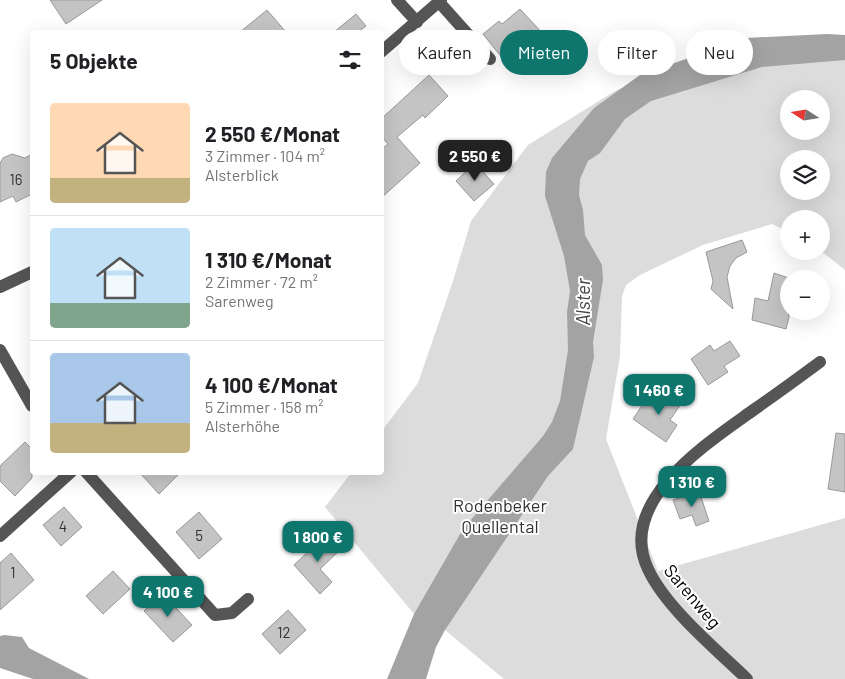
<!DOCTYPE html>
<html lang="de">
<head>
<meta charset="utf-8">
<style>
  body { margin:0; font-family:Barlow,sans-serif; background:#f6f6f6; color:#202124; height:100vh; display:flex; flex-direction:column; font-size:19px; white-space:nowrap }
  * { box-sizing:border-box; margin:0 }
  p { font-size:16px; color:#757577 }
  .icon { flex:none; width:28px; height:28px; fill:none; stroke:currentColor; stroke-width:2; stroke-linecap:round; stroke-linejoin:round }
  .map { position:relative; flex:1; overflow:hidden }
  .sheet { position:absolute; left:30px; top:30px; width:354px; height:445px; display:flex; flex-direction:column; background:#fff; border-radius:5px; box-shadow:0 5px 20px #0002 }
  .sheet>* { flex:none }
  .hud { position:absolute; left:399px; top:30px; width:371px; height:45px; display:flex; gap:10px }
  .needle { width:32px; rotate:282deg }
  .controls { position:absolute; left:780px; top:90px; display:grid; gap:10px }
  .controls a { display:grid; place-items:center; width:50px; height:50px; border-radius:50%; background:#fff; box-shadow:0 5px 20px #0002; font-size:25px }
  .price { position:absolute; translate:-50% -42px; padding:0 11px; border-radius:10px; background:#0f766e; color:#fff; font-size:16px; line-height:32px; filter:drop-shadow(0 1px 2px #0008) }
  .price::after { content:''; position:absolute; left:50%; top:30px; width:15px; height:11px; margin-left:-8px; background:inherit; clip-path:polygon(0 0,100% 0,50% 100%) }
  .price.selected { background:#222; color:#fff }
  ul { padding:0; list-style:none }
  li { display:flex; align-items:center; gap:15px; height:125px; padding:0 20px }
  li+li { border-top:1px solid #e0e0e0 }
  li span { display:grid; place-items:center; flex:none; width:140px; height:100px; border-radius:5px; color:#555 }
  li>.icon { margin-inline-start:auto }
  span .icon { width:60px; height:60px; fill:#fffc; stroke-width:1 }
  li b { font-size:21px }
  h2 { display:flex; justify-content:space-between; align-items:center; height:60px; padding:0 20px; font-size:21px }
  .pill { padding:0 18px; border-radius:22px; background:#fff; box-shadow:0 5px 20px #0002; font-size:18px; line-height:45px }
  .pill.selected { background:#0f766e; color:#fff }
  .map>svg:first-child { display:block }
</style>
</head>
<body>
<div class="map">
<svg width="845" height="679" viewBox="0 0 845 679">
  <rect width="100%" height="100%" fill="#fff"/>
  <!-- green -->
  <path fill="#dcdcdc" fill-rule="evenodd" d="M746 38H845V270L821 251V219H789V232L772 224 703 245 640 275 626 285 622 296 620 356 606 439 658 571 845 518V679H504L445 630 414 614 325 507 351 473 381 472V432L418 383 453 281 471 221 528 145 615 91ZM789 99H821V131H789ZM789 159H821V191H789Z"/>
  <!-- water -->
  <g fill="#a3a3a3">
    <path d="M827 34 845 35V60L762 67 651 101 625 119 600 153 588 161 580 179 579 195 583 210 585 235 602 265 603 280 593 342 594 357 573 449 548 476 445 630 436 647 426 679H387L414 614 463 529 543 436 552 422 560 401 568 350 567 312 570 291 564 256 545 196 546 172 552 158 594 108 640 75 746 38Z"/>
    <path d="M4 635 22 637 29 648 89 679H33L0 668V636Z"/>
  </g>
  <!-- building -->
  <g fill="#c4c4c4" stroke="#999">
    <path d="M50 0H102L66 24Z"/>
    <path d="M520 9 546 37 527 54 524 50 507 64 483 34 499 21 502 24Z"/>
    <path d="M267 10 286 32H240Z"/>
    <path d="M356 14 366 26 358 32H334Z"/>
    <path d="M429 75 448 96 425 118 423 115 397 137 420 163 381 198V150L388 144 381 136V119Z"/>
    <path d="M12 154 25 158 32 154V194L16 202 13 196 0 202V163L3 158Z"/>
    <path d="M475 163 494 184 474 201 456 181Z"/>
    <path d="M742 240 747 252 736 258 730 266 727 277 733 309 711 289 713 281 706 252Z"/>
    <path d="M774 273 789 278V317L786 329 752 320 755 298 768 301Z"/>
    <path d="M730 341 740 356 724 366 728 372 708 385 691 359 710 345 714 351Z"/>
    <path d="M670 392 683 401 670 420 677 425 666 442 633 419 649 395 661 404Z"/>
    <path d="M836 433 845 434V492L828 489Z"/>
    <path d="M25 442 32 449V478L15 496 0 481V466Z"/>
    <path d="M139 472H181L159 494Z"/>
    <path d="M699 491 709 521 696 526 692 515 680 519 673 500Z"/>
    <path d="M64 507 82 527 61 546 43 525Z"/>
    <path d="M199 512 222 539 199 559 176 532Z"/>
    <path d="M328 533 342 548 320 569 332 582 320 594 294 565Z"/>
    <path d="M11 553 34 580 0 610V563Z"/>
    <path d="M113 571 130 589 103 614 86 596Z"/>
    <path d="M162 593 192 625 173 642 144 611Z"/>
    <path d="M288 610 306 630 280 654 262 634Z"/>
  </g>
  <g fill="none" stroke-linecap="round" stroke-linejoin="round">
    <!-- minor -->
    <g stroke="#555" stroke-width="12">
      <path d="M397 0 417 22"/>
      <path d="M439 2 490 59"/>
      <path d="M381 52 441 0"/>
      <path d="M0 287 32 272"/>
      <path d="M0 350 32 406"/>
      <path d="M86 472 215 615 232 613 248 599"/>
      <path d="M0 536 71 472"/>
      <path d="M747 679C716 649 666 608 648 569 616 502 706 444 752 411 775 395 797 379 820 362"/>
    </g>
  </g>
  <g text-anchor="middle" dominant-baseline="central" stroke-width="4" stroke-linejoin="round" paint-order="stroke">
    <!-- number labels -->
    <g font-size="15" fill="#313131">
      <text x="16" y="179">16</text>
      <text x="63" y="526">4</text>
      <text x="199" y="535">5</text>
      <text x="13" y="572">1</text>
      <text x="284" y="632">12</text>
    </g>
    <!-- park labels -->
    <g font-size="18" fill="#333" stroke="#fff">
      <text x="500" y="505">Rodenbeker<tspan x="500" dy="21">Quellental</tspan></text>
    </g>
    <!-- street labels -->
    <g font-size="18" fill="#000" stroke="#fff">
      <text transform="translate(693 596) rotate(50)">Sarenweg</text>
    </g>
    <!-- water labels -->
    <g font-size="19" font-style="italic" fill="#444" stroke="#fff">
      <text transform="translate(582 302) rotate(-90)">Alster</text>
    </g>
  </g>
</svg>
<div class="controls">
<a><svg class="needle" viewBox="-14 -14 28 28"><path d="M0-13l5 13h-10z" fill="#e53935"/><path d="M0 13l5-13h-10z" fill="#757577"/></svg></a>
<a><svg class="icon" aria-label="layers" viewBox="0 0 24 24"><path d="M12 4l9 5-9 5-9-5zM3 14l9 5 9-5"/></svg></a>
<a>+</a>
<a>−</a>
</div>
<b class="price selected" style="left:475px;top:182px">2 550 €</b>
<b class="price" style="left:659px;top:416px">1 460 €</b>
<b class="price" style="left:692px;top:508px">1 310 €</b>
<b class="price" style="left:318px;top:563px">1 800 €</b>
<b class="price" style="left:168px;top:618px">4 100 €</b>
<div class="hud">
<a class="pill">Kaufen</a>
<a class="pill selected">Mieten</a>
<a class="pill">Filter</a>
<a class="pill">Neu</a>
</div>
<section class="sheet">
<h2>5 Objekte<svg class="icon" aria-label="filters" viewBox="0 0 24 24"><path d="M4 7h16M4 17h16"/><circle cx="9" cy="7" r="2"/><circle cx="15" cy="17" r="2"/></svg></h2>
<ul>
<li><span style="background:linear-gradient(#ffd9b3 75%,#c2b280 0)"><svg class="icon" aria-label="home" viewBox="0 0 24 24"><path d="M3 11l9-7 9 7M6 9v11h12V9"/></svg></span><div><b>2 550 €/Monat</b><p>3 Zimmer · 104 m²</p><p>Alsterblick</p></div></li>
<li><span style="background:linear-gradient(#bfe0f5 75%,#7fa58c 0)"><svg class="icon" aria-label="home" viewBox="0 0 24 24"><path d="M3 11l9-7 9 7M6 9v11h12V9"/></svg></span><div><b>1 310 €/Monat</b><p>2 Zimmer · 72 m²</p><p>Sarenweg</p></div></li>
<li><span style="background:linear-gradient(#a9c7e8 70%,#c2b280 0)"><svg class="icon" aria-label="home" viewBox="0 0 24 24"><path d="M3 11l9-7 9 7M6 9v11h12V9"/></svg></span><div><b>4 100 €/Monat</b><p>5 Zimmer · 158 m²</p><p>Alsterhöhe</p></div></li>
</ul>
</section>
</div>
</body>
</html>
